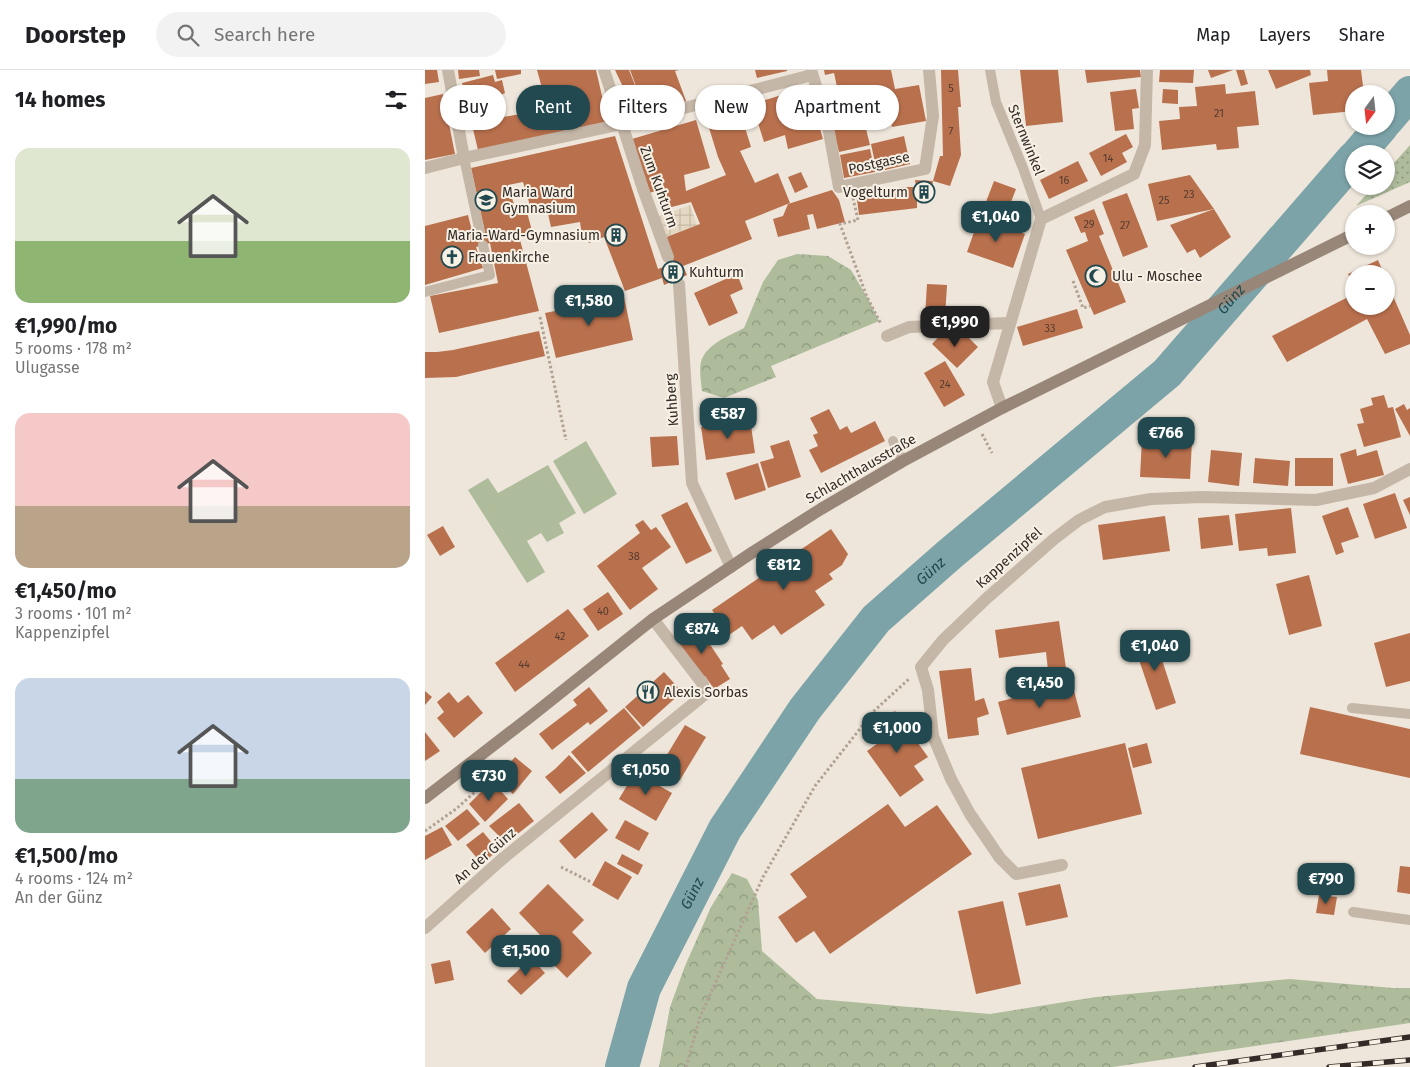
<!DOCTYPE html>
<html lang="en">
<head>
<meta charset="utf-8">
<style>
  body { margin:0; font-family:"Fira Sans",sans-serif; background:#f2f2f2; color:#202124; height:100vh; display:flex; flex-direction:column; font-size:19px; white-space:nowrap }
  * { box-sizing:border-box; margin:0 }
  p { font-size:16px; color:#757577 }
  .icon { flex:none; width:28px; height:28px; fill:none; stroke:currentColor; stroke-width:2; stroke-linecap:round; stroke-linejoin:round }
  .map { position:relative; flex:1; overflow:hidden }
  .side { display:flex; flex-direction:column; background:#fff; width:425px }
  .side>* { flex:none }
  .guide { position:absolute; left:15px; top:15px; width:475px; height:45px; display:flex; gap:10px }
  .needle { width:32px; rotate:195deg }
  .buttons { position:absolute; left:920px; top:15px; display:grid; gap:10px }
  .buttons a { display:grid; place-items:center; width:50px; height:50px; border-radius:50%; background:#fff; box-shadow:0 1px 4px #0004; font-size:25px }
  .price { position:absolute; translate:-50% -42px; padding:0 11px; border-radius:10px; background:#21494f; color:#fff; font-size:16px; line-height:32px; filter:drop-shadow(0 1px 2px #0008) }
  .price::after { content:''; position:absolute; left:50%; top:30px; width:15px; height:11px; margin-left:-8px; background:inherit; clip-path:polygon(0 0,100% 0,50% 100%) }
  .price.active { background:#222; color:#fff }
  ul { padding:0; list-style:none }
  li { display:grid; align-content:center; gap:10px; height:265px; padding:0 15px }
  li span { display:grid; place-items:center; height:155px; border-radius:15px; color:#555 }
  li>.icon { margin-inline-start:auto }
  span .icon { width:90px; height:90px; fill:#fffc; stroke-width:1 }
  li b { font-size:21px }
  h2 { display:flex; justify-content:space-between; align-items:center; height:60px; padding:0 15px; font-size:21px }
  .chip { padding:0 18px; border-radius:22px; background:#fff; box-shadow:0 1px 4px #0004; font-size:18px; line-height:45px }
  .chip.active { background:#21494f; color:#fff }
  header { display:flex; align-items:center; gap:30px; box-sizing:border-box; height:70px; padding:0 25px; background:#fff; border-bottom:1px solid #e0e0e0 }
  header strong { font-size:24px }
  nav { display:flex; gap:28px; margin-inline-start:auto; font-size:18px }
  .search { width:350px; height:45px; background:#f2f2f2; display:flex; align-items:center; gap:12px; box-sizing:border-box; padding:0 18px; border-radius:28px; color:#757577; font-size:19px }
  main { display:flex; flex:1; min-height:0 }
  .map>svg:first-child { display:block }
</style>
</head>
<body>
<header>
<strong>Doorstep</strong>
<div class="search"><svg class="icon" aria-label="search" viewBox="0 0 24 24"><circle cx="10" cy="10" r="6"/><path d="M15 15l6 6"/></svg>Search here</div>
<nav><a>Map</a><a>Layers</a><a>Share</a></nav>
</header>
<main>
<section class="side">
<h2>14 homes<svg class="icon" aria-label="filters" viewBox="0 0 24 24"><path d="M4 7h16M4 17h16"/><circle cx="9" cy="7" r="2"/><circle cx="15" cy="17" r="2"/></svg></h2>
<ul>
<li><span style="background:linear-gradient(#dfe7d0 60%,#8fb573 0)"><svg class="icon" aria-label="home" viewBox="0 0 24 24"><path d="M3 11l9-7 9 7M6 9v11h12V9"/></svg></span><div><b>€1,990/mo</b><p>5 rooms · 178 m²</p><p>Ulugasse</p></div></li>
<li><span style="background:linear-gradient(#f6c9c9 60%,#b9a48a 0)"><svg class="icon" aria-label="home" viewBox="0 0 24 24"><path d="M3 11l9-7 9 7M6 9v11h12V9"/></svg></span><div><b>€1,450/mo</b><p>3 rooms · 101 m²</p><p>Kappenzipfel</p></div></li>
<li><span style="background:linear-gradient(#c9d6e8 65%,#7fa58c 0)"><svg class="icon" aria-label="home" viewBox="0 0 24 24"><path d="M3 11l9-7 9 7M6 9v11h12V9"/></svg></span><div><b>€1,500/mo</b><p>4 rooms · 124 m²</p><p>An der Günz</p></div></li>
</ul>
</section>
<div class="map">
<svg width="985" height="997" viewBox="0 0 985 997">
  <defs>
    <pattern id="grass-dots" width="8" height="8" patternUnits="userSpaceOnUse" patternTransform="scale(1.25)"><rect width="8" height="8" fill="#aebc9c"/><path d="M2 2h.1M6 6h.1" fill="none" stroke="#8e997f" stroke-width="1.8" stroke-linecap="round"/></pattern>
    <pattern id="forest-crowns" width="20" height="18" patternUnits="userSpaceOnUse" patternTransform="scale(1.25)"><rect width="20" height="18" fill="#aebc9c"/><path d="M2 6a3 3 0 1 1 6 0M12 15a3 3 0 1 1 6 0" fill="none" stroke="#8e997f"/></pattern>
    <pattern id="plaza-grid" width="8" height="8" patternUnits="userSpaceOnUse" patternTransform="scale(1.25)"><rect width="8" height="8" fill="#e5d8c2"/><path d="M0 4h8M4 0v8" fill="none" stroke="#c5baa7"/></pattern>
  </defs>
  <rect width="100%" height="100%" fill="#eee6da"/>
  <!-- grass -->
  <path fill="url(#grass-dots)" d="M985 75V112L931 136 949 116H961V102Z"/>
  <!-- forest -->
  <g fill="url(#forest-crowns)">
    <path d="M372 184 403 186 426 200 442 227 454 251 346 296 351 307 299 328 277 321C276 312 274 300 276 292 281 274 304 266 319 258L338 212 353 190Z"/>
    <path d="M307 803 322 809 333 830 337 881 392 929 565 944 671 927 865 909 968 918H985V953L688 997H234L245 937 260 896 286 837Z"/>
  </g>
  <!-- garden -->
  <g fill="#aebc9c">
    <path d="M161 371 192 424 159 444 128 391Z"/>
    <path d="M123 395 151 443 134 453 139 463 122 472 116 463 102 471 120 502 102 513 43 420 63 408 73 423Z"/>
  </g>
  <!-- plaza -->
  <path fill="url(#plaza-grid)" d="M265 135 272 155 237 168 229 148Z"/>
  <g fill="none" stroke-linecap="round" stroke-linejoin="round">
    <!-- river -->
    <g stroke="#7ca3a8" stroke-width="34">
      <path d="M961 51 985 23"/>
      <path d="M933 84 957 56"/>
      <path id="s1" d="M197 997 219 918 300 759 380 639 451 549 525 484 742 303 929 88"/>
    </g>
  </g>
  <!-- building -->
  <g fill="#b9704d">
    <path d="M0 0H12L14 12 0 14Z"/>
    <path d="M33 0H54L55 6 34 9Z"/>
    <path d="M70 0H96V4L72 9Z"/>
    <path d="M112 0H171L183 52 147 60 138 26 120 29Z"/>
    <path d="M190 0H204L210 15 199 19Z"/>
    <path d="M205 0H254L250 1 261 31 208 47 199 21 211 16Z"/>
    <path d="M330 0H362V1L332 8Z"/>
    <path d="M399 0H466L470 19 494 15 501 51 467 57 462 32 429 39 427 28 415 31 409 3 400 5Z"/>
    <path d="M516 0H533L536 37H533L536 85 525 116 508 111 515 86H518Z"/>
    <path d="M595 0H633L638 52 601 56Z"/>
    <path d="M660 0H715L716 7 662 13Z"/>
    <path d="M735 0H769L768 13 734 12Z"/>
    <path d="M783 0H808L786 8Z"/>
    <path d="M811 0H819L823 14 816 16Z"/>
    <path d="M843 0H885L886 5 851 19Z"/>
    <path d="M902 0H936L939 24H929V41L888 45 884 13 903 11Z"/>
    <path d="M68 5 70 12 77 10 80 23 69 29 73 48 95 44 94 39 133 31 140 62 53 80 37 13Z"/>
    <path d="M800 14 801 24 830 21 834 55 812 57 814 78 792 80 791 74 737 80 734 51 755 49 754 37 772 36 770 17Z"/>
    <path d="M383 17 398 69 363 79 360 65 339 72 327 34Z"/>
    <path d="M711 19 714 38 707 39 709 59 690 61 685 22Z"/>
    <path d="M738 19 753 20V34L737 33Z"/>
    <path d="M18 24 30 84 0 90V28Z"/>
    <path d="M314 38 326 77 315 81 330 113 353 103 365 133 320 151 327 169 258 196 262 205 239 215 237 208 200 221 179 167 164 173 156 159 155 152 126 157 121 135 106 139 98 112 83 115 91 141 102 142 107 161 94 166 114 241 14 263 5 226 73 213 65 173 51 177 58 198 0 215V156L43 145 48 165 60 162 46 98 190 66 233 199 249 193 239 168 275 154 266 132 243 138 238 119 224 123 207 69 271 50 285 98 259 105 261 121 301 105 293 87 281 48Z"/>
    <path d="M438 47 445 75 414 82 407 55Z"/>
    <path d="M701 64 708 77 697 83 702 92 676 106 664 83Z"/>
    <path d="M479 66 485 94 452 102 446 74Z"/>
    <path d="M445 79 450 102 419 108 415 85Z"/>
    <path d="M653 91 663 111 624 129 615 110Z"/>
    <path d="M376 102 383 117 370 123 363 107Z"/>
    <path d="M765 105 789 139 806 167 775 188 770 179 762 183 745 155 789 139 732 151 723 114Z"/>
    <path d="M490 110 508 111 505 127H492V138L434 145 431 122 475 117H491Z"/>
    <path d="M569 111 591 119 581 145 559 137Z"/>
    <path d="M407 120 414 130 420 152 392 159 388 144 382 145 385 159 353 167 348 149 358 146 363 134Z"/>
    <path d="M702 123 723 177 698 187 677 132Z"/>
    <path d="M669 139 679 164 674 166 701 232 669 245 641 180 663 171 660 162 656 163 649 147Z"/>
    <path d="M554 148 600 164 588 198 542 182Z"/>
    <path d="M953 190 959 204H929V215L923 204Z"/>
    <path d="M312 204 318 219 305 225 313 243 284 256 269 223Z"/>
    <path d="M961 210 985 265V274L960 284 942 249 862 292 847 266 929 224V236H961Z"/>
    <path d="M502 214 522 215 520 247 500 246Z"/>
    <path d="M199 227 208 270 131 288 120 243Z"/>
    <path d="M652 239 658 258 598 276 592 257Z"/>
    <path d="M521 259 533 271 540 264 553 277 532 298 507 274Z"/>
    <path d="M114 261 120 286 31 307 0 308V282H12L28 280Z"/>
    <path d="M520 291 540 325 519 337 499 303Z"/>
    <path d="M959 325 963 338 968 337 976 367 939 377 932 354 939 353 935 339 948 335 946 328Z"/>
    <path d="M979 334 982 340 985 338V366L970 339Z"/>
    <path d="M404 339 415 360 422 356 426 363 450 351 460 371 396 403 384 380 393 376 388 365 393 363 385 348Z"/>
    <path d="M325 349 330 383 281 390 276 357Z"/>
    <path d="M252 366 254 395 227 397 225 367Z"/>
    <path d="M717 369 767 371 765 409 715 407Z"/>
    <path d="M364 370 376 407 343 418 335 392 349 388 345 376Z"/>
    <path d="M931 379 932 386 952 380 959 405 923 414 915 384Z"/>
    <path d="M786 380 817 383 814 416 783 412Z"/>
    <path d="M830 388 865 391 863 416 828 413Z"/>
    <rect x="870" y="388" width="38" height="28"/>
    <path d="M333 393 341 420 310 430 301 403Z"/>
    <path d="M970 423 982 458 950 469 938 434Z"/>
    <path d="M985 427V445L978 430Z"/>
    <path d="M262 432 287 481 261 494 236 445Z"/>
    <path d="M923 437 934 467 916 473 919 482 911 485 897 446Z"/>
    <path d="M866 438 871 483 843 486 842 478 814 481 810 444Z"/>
    <path d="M804 445 808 475 776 479 773 448Z"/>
    <path d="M740 446 745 481 678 490 673 455Z"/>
    <path d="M218 450 226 460 231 457 246 477 217 498 233 519 205 540 172 496 215 463 210 455Z"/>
    <path d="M18 456 30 477 15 486 2 465Z"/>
    <path d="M406 459 423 484 417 495 404 504 408 509 390 521 400 535 356 565 349 555 327 570 317 556 304 565 287 540Z"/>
    <path d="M884 505 897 556 864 565 851 514Z"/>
    <path d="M183 522 198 544 173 561 158 539Z"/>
    <path d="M143 539 164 566 90 622 70 593Z"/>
    <path d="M634 551 641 598 623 600 621 582 574 588 570 560Z"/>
    <path d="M270 552 298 594 296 595 305 609 289 619 280 606 277 608 249 566Z"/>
    <path d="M985 563V611L961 617 949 573Z"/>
    <path d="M729 565 751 633 731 640 708 572Z"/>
    <path d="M546 598 550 631 559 628 564 644 552 648 554 665 523 669 514 601Z"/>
    <path d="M239 602 257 622 218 657 200 637Z"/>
    <path d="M647 613 656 647 582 665 573 632Z"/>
    <path d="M164 617 183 641 165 655 163 652 127 680 114 664 152 635 148 630Z"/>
    <path d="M0 621 7 627 0 635Z"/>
    <path d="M24 622 33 633 43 625 58 643 29 668 12 648 19 642 12 632Z"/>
    <path d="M885 637 985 659V708L875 684Z"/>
    <path d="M199 638 216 658 163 702 146 682Z"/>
    <path d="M470 641 503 687 489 696 499 710 475 727 442 681 456 671 446 657Z"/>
    <path d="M260 655 281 667 255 710 234 698Z"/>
    <path d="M0 662 15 681 0 691Z"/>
    <path d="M700 673 717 744 613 769 596 698Z"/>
    <path d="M722 673 727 693 708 698 703 678Z"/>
    <path d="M144 685 161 703 135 724 120 707 130 699Z"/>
    <path d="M90 687 107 701 88 724 70 710Z"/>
    <path d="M210 702 247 723 231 751 194 729Z"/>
    <path d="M67 711 83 729 60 752 44 734Z"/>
    <path d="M94 733 109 751 81 773 64 756Z"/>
    <path d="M463 734 480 757 512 735 547 784 405 884 389 861 371 873 353 847 382 827 365 804Z"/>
    <path d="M42 739 55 754 33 771 20 756Z"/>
    <path d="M167 742 183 760 150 789 134 771Z"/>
    <path d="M200 750 224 763 214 781 190 768Z"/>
    <path d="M17 757 27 775 0 790V766Z"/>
    <path d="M58 762 73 780 57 794 41 775Z"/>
    <path d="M197 784 218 795 213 805 192 794Z"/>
    <path d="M180 791 207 807 193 830 167 815Z"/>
    <path d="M975 796 985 797V824L972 822Z"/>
    <path d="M123 814 159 850 147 862 167 883 142 908 111 877 119 869 94 843Z"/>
    <path d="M635 814 643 847 601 856 593 823Z"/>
    <path d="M894 825 912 827 909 845 891 843Z"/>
    <path d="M578 831 596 914 551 924 533 841Z"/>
    <path d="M67 838 86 859 60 883 41 862Z"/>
    <path d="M106 888 120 903 96 925 82 911Z"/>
    <path d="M25 890 29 910 10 914 6 894Z"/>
  </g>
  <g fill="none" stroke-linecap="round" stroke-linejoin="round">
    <!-- path -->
    <g stroke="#b1a192" stroke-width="3" stroke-dasharray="2.5 2.5" stroke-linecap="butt">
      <path d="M428 128 433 150 415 154 442 227 456 254"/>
      <path d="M648 211 658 238 665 236"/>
      <path d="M115 247 141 370"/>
      <path d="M557 364 567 383"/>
      <path d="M0 761 31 739 60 713 76 691"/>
      <path d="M136 797 166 812"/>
      <path d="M261 997 275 947 338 807 390 716 449 641 485 608"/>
    </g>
    <!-- service -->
    <g stroke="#c5b7a7" stroke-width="10">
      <path d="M565 0 571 32 598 98 616 149"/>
      <path d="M39 88 55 163"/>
      <path d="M0 222 65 205 58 175"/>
      <path d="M468 371 478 391"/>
      <path d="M927 638 985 644"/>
      <path d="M928 842 985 850"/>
    </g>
    <!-- pedestrian -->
    <g stroke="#c5b7a7" stroke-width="12">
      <path d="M23 0 39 88"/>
      <path d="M179 0 197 54"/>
    </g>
    <!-- minor -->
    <g stroke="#c5b7a7" stroke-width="12">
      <path d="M386 0 402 51 414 117 500 99 508 46 504 0"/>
      <path d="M197 54 218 119 243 187"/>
      <path d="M0 98 39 88 197 54 387 5"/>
      <path d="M254 214 267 413 306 497"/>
      <path d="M462 266 484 257 584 253"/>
      <path d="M577 338 568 312 616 149 709 104 720 75 722 0"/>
      <path d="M637 795 591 804 575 788 545 744 526 709 508 666 503 620 496 597 518 570 562 528 629 469 654 450 680 437 726 429 777 427 891 430 949 418 985 399"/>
      <path d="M0 858 76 790 279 625 278 614 228 549"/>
    </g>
    <!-- secondary -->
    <g stroke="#988779" stroke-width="12">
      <path d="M961 148 985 136"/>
      <path d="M0 728 105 647 228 549 328 482 396 439 478 391 577 338 929 164"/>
    </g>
    <!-- rail casing -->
    <g stroke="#322b27" stroke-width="5.5">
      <g id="rail">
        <path d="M770 997 985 967"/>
        <path d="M904 997 985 990"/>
      </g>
    </g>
    <!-- rail -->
    <use href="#rail" stroke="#f7f0e5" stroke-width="4" stroke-dasharray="11" stroke-linecap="butt"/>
  </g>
  <!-- icons -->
  <defs>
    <g id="building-ring" transform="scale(1.125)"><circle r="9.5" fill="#f7f0e5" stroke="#21494f" stroke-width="1.5"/><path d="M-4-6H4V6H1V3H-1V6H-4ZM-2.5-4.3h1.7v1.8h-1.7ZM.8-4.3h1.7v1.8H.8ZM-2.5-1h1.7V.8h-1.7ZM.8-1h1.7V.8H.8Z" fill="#21494f"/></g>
    <g id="school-ring" transform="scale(1.125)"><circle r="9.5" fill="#f7f0e5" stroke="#21494f" stroke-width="1.5"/><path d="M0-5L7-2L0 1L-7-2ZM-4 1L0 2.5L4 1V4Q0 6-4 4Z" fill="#21494f"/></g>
    <g id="church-ring" transform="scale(1.125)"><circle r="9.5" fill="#f7f0e5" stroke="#21494f" stroke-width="1.5"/><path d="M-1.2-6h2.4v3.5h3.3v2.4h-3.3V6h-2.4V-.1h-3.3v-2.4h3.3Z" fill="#21494f"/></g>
    <g id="mosque-ring" transform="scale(1.125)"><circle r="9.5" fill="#f7f0e5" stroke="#21494f" stroke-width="1.5"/><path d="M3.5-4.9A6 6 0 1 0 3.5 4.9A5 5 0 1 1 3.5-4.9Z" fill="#21494f"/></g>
    <g id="restaurant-ring" transform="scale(1.125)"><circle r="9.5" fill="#f7f0e5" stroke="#21494f" stroke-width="1.5"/><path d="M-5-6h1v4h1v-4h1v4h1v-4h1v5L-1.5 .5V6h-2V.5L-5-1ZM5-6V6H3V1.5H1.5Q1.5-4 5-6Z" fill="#21494f"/></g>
  </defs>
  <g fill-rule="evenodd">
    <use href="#building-ring" x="499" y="122"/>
    <use href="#school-ring" x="61" y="130"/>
    <use href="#building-ring" x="191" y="165"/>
    <use href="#church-ring" x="27" y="187"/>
    <use href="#building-ring" x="248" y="202"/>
    <use href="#mosque-ring" x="671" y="206"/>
    <use href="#restaurant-ring" x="223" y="622"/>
  </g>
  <g text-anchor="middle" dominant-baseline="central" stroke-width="4" stroke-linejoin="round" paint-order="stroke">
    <!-- number labels -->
    <g font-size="11" fill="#543c30">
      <text x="526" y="18">5</text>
      <text x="794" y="43">21</text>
      <text x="526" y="61">7</text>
      <text x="683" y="88">14</text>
      <text x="639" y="110">16</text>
      <text x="764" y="124">23</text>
      <text x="739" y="130">25</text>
      <text x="664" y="154">29</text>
      <text x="700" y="155">27</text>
      <text x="625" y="258">33</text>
      <text x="520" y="314">24</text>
      <text x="209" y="486">38</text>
      <text x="178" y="541">40</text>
      <text x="135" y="566">42</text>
      <text x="99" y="594">44</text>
    </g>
    <!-- street labels -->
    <g font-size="14" fill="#322b27" stroke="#f7f0e5">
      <text transform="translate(601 70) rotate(68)">Sternwinkel</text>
      <text transform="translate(454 93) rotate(-12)">Postgasse</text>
      <text transform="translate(234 117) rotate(70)">Zum Kuhturm</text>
      <text transform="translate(247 330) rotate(-94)">Kuhberg</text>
      <text transform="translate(436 399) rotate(-30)">Schlachthausstraße</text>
      <text transform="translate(584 488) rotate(-42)">Kappenzipfel</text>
      <text transform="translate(60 786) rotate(-41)">An der Günz</text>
    </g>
    <!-- poi labels -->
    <g font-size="14" fill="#322b27" stroke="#f7f0e5" text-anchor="start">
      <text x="77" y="122">Maria Ward<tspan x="77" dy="16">Gymnasium</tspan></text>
      <text x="483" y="122" text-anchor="end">Vogelturm</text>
      <text x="175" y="165" text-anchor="end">Maria-Ward-Gymnasium</text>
      <text x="43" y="187">Frauenkirche</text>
      <text x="264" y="202">Kuhturm</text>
      <text x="687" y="206">Ulu - Moschee</text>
      <text x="239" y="622">Alexis Sorbas</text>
    </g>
    <!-- water labels -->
    <g font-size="15" font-style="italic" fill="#21494f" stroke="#f7f0e5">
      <text stroke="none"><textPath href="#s1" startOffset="998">Günz</textPath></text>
      <text stroke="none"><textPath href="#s1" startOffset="592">Günz</textPath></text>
      <text stroke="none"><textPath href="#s1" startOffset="188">Günz</textPath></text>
    </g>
  </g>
</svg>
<div class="buttons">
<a><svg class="needle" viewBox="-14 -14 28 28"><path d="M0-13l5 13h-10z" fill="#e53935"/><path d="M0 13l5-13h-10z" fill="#757577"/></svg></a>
<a><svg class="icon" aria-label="layers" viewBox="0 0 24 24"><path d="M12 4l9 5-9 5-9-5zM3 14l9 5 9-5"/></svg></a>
<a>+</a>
<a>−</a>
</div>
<b class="price" style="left:571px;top:173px">€1,040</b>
<b class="price" style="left:164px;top:257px">€1,580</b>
<b class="price active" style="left:530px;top:278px">€1,990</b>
<b class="price" style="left:303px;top:370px">€587</b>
<b class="price" style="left:741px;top:389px">€766</b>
<b class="price" style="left:359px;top:521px">€812</b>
<b class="price" style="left:277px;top:585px">€874</b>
<b class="price" style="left:730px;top:602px">€1,040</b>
<b class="price" style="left:615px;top:639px">€1,450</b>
<b class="price" style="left:472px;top:684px">€1,000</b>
<b class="price" style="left:221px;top:726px">€1,050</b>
<b class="price" style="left:64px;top:732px">€730</b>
<b class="price" style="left:901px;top:835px">€790</b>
<b class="price" style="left:101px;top:907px">€1,500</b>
<div class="guide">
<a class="chip">Buy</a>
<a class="chip active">Rent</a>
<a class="chip">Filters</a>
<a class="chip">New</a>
<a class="chip">Apartment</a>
</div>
</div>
</main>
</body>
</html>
